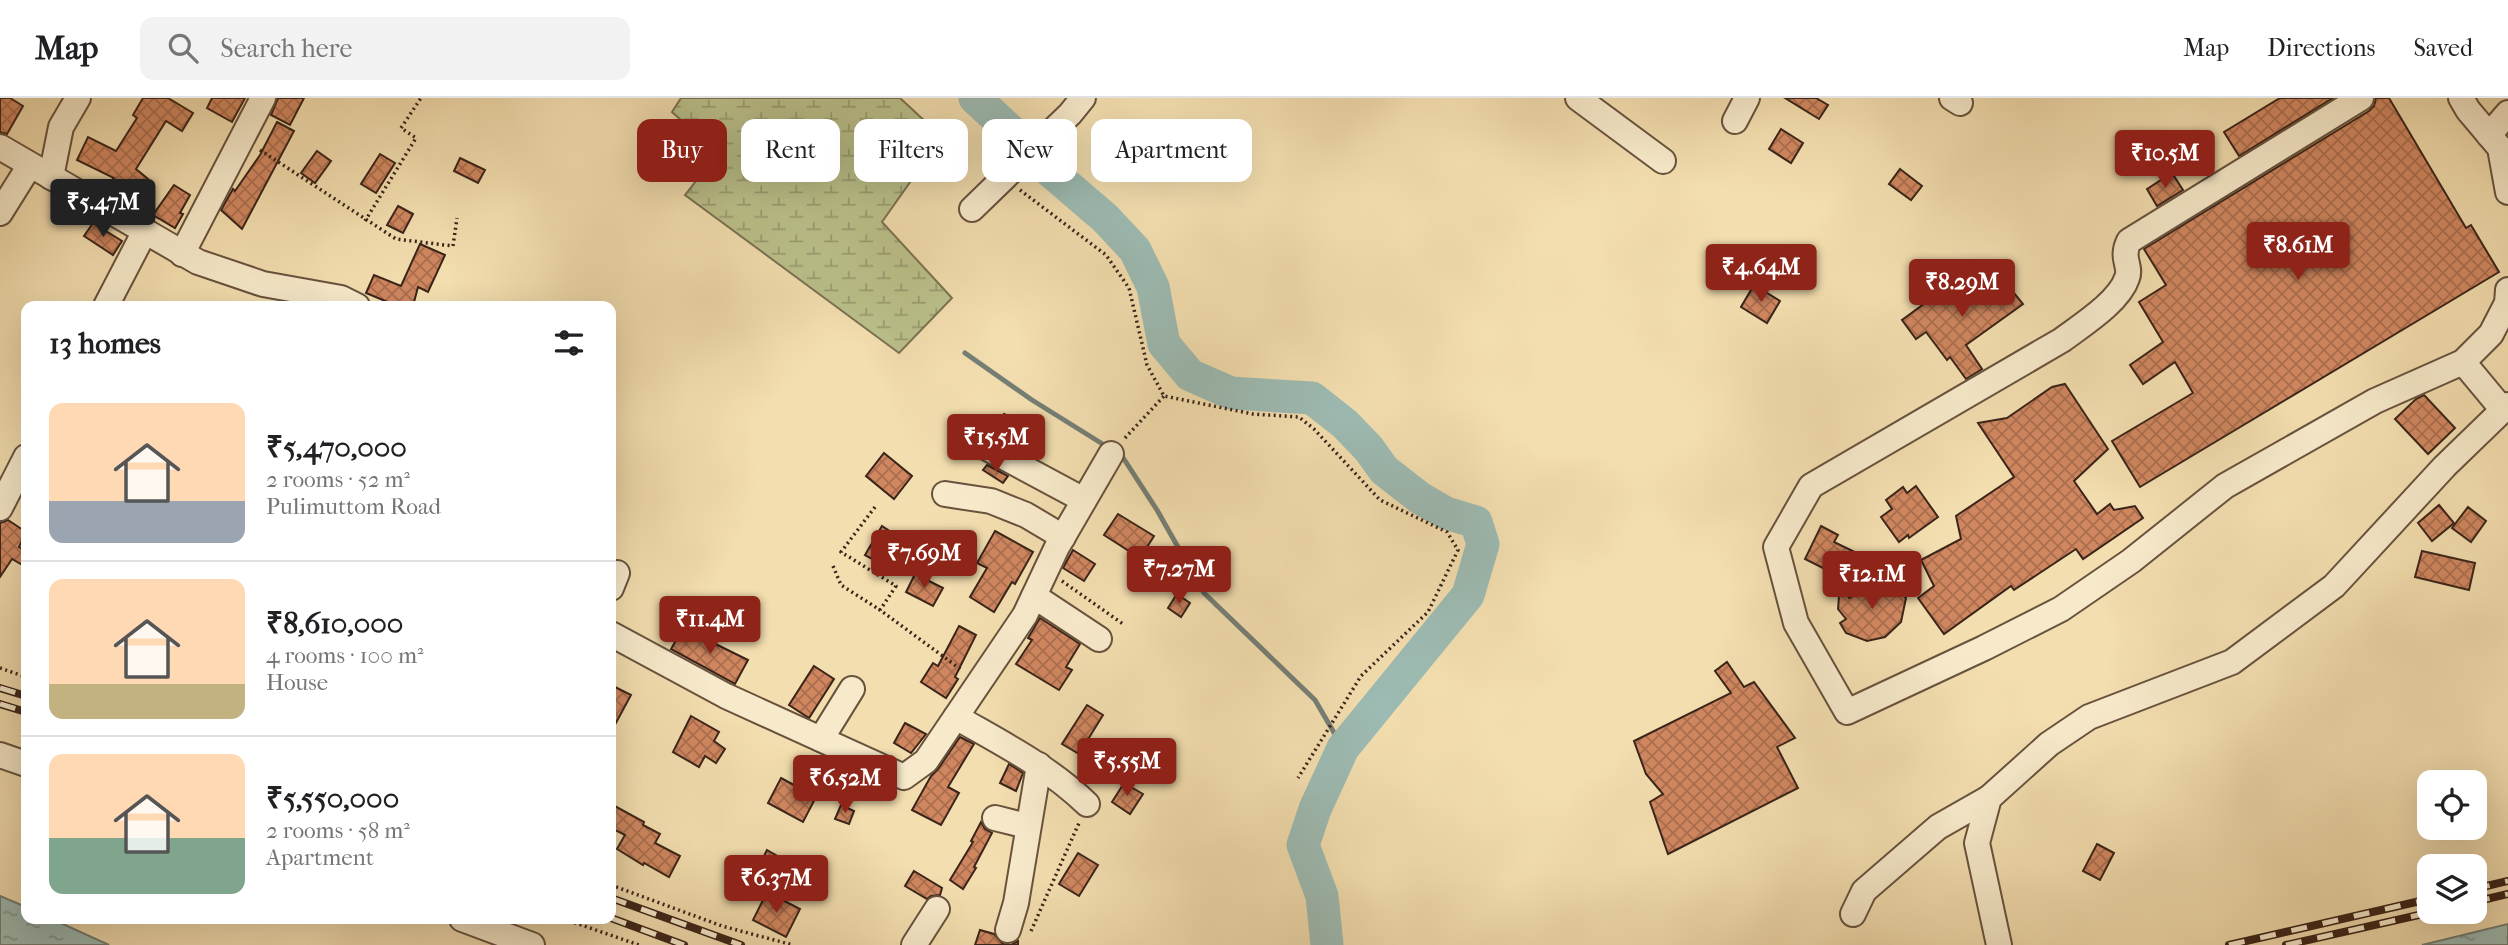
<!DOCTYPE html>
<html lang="en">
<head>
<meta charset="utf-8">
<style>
  body { margin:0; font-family:"IM FELL French Canon",serif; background:#f2f2f2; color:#202124; height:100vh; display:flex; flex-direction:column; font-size:26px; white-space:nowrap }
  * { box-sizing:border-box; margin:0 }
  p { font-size:23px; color:#757577 }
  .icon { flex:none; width:38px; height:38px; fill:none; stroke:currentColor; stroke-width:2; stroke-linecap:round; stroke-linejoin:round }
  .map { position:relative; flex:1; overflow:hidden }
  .side { position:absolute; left:21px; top:203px; width:595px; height:623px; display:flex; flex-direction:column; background:#fff; border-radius:14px; box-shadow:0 7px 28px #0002 }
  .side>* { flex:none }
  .hud { position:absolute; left:637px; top:21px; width:665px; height:63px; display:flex; gap:14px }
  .tools { position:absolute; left:2417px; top:672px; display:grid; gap:14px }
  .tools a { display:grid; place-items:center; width:70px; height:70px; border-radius:14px; background:#fff; box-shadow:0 7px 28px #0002; font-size:35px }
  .price { position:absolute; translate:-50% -60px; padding:0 16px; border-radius:7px; background:#8f2418; color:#fff; font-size:23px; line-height:46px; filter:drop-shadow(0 2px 4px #0008) }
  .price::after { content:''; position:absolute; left:50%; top:42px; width:21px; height:16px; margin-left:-10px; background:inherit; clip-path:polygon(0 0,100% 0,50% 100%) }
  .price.current { background:#222; color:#fff }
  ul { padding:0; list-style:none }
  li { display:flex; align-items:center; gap:21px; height:175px; padding:0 28px }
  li+li { border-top:2px solid #e0e0e0 }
  li span { display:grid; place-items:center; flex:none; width:196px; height:140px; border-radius:14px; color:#555 }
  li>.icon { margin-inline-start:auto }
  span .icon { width:84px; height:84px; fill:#fffc; stroke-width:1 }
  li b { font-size:30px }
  h2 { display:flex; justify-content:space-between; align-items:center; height:84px; padding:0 28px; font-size:30px }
  .tag { padding:0 24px; border-radius:14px; background:#fff; box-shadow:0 7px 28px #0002; font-size:24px; line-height:63px }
  .tag.current { background:#8f2418; color:#fff }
  header { display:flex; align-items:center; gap:42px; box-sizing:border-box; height:98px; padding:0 35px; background:#fff; border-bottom:2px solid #e0e0e0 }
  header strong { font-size:33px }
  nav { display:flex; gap:38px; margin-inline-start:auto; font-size:24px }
  .search { width:490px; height:63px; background:#f2f2f2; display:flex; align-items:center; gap:18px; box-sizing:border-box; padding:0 24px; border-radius:14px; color:#757577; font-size:26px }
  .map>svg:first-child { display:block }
</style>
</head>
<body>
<header>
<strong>Map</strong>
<div class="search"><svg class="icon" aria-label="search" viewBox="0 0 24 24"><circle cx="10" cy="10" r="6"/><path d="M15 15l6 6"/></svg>Search here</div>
<nav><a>Map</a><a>Directions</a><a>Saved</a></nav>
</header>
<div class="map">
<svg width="2508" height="847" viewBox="0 0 2508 847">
  <defs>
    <pattern id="wetland-marsh" width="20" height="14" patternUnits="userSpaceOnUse" patternTransform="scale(1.75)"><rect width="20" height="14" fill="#bbc18b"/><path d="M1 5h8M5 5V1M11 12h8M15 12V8" fill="none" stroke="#999d71"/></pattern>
    <pattern id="water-ripples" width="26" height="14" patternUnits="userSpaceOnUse" patternTransform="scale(1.75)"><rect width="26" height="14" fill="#9dbbb3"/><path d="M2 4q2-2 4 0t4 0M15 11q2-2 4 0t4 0" fill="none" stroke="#819891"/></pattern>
    <pattern id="building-cross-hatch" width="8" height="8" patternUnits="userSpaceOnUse" patternTransform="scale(1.75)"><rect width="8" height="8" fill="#d08760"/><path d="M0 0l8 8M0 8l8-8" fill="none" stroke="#aa6e4e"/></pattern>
  </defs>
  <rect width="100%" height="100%" fill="#f3deaf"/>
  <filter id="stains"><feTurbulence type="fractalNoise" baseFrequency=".00286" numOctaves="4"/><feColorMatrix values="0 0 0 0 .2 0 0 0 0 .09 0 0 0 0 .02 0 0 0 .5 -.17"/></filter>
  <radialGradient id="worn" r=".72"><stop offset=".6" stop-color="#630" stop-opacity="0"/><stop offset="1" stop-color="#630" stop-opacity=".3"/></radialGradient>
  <!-- wetland -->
  <path fill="url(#wetland-marsh)" stroke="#7a7252" stroke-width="2" d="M681 0H900L942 39 882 124 952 200 899 255 685 97 718 55 672 14Z"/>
  <!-- water -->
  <g fill="url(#water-ripples)" stroke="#757f75" stroke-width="2">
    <path d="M0 798 26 809V821H52L109 847H0Z"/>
    <path d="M2508 826V847H2422Z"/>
  </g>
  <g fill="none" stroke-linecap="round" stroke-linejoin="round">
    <!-- stream -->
    <g stroke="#757f75" stroke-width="5">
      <path d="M965 255 1032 302 1109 350"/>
      <path d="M1117 355 1122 358 1157 412 1204 495 1315 602 1343 650 1352 635"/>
    </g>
    <!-- river -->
    <path stroke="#9dbbb3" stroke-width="33" d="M975 0 1026 47 1049 72 1105 120 1135 152 1153 189 1164 246 1190 277 1231 295 1312 300 1345 326 1369 351 1384 372 1420 400 1446 415 1476 424 1483 446 1468 497 1343 650 1315 711 1303 747 1322 798 1327 847"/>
  </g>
  <!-- building -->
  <g fill="url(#building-cross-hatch)" stroke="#3a2419" stroke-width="2">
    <path d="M0 0H10L23 8 7 36 0 34Z"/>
    <path d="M143 0H168L193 15 182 33 166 23 136 71 148 81 129 104 108 87 114 80 77 62 88 39 116 53 137 20 133 17Z"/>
    <path d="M212 0H245L232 24 207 10Z"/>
    <path d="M278 0H304L290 27 271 17Z"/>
    <path d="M1785 0H1816L1828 7 1819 21Z"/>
    <path d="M2280 0H2333L2239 58 2224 34Z"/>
    <path d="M2376 0H2389L2466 130 2471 127 2499 174 2140 389 2112 343 2193 295 2175 264 2143 286 2130 267 2163 244 2139 204 2166 187 2144 151 2369 13 2374 8Z"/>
    <path d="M277 24 294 33 242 131 221 112 233 91 235 93 260 57Z"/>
    <path d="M1781 31 1803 45 1791 65 1769 51Z"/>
    <path d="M317 53 331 63 315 85 301 75Z"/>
    <path d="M380 56 395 65 376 95 361 86Z"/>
    <path d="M460 60 485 72 478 85 454 73Z"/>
    <path d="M1900 71 1922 88 1911 102 1889 86Z"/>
    <path d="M2172 75 2183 92 2157 108 2147 91Z"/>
    <path d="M174 87 190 97 180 115 183 116 175 130 153 117Z"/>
    <path d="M398 108 413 116 403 135 387 127Z"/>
    <path d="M93 125 122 143 113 157 84 138Z"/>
    <path d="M420 146 445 157 428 194 418 189 413 208H397L366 195 374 177 401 188Z"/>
    <path d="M1969 173 1988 198 2005 184 2023 206 1966 247 1982 271 1966 281 1950 259 1947 262 1926 234 1916 241 1902 222Z"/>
    <path d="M1754 187 1780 203 1767 225 1741 209Z"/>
    <path d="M2065 286 2108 351 2074 383 2097 416 2110 406 2114 412 2135 408 2143 420 2083 461 2076 451 2014 492 2011 488 1944 536 1918 500 1934 488 1921 462 1961 441 1956 418 2014 379 1978 325 2007 320 2052 289Z"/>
    <path d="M2424 297 2455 330 2428 356 2395 321 2416 301Z"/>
    <path d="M1004 316 1030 330 1019 350 994 335Z"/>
    <path d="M884 355 912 378 894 401 866 378Z"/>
    <path d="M987 367 1008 378 1003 385 983 372Z"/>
    <path d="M1916 388 1938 419 1909 440 1908 437 1899 444 1881 419 1892 411 1886 402 1903 389 1907 395Z"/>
    <path d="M2439 407 2454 425 2432 443 2418 425Z"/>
    <path d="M2468 409 2486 423 2471 444 2452 430Z"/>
    <path d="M1118 416 1154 438 1140 460 1104 437Z"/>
    <path d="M8 422 26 434 19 449 26 453V469L12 461 0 479V425Z"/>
    <path d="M882 428 899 439 883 467 865 457Z"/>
    <path d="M1821 428 1838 437 1834 444 1863 458 1868 469 1849 483 1805 461Z"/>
    <path d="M995 433 1033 454 1015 486 1012 484 994 514 970 499 987 470 977 465Z"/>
    <path d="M1073 452 1095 466 1084 483 1063 470Z"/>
    <path d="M2422 453 2475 465 2469 492 2415 479Z"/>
    <path d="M915 476 943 490 933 508 906 494Z"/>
    <path d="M1888 480 1906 500 1901 524 1885 539 1867 543 1846 535 1840 525 1846 521 1838 511 1840 486 1849 500Z"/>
    <path d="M1177 496 1190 505 1181 519 1168 510Z"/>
    <path d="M1040 520 1080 546 1066 569 1072 572 1059 592 1016 566 1032 542 1028 540Z"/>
    <path d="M959 528 976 537 955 579 958 581 946 600 921 584 933 565 938 568Z"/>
    <path d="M683 530 748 562 735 586 671 551Z"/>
    <path d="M1727 564 1744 589 1754 584 1795 640 1777 649 1798 690 1668 756 1650 704 1663 696 1646 676 1634 643 1731 595 1715 573Z"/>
    <path d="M814 568 834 581 809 620 789 607Z"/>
    <path d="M611 587 631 597 611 634Z"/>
    <path d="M1087 607 1103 617 1079 656 1062 646Z"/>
    <path d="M691 618 719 634 714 643 725 651 716 665 705 658 699 669 673 654Z"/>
    <path d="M905 625 926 636 911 655 894 645Z"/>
    <path d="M960 639 974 646 948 689 959 695 941 727 912 712 931 678 938 671Z"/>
    <path d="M1009 666 1023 675 1016 693 1000 685Z"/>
    <path d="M781 680 816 699 803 724 768 705Z"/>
    <path d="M1124 685 1143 696 1130 716 1112 704Z"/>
    <path d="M611 706 644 724 643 727 660 736 655 745 680 758 669 779 644 765 643 767 617 751 625 737 611 730Z"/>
    <path d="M841 707 854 713 849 726 835 721Z"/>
    <path d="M981 724 985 731 992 735 974 769 976 770 963 791 950 782 973 744 971 743Z"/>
    <path d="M2097 746 2114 755 2100 782 2083 773Z"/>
    <path d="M767 752 786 763 778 778 759 768Z"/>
    <path d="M1078 755 1098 767 1079 798 1059 786Z"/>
    <path d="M914 773 942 790 940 797 931 798 927 801 905 788Z"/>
    <path d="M767 794 800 811 786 839 753 822Z"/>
    <path d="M980 832 994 836 1003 846 1011 847 1018 843V847H975Z"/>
  </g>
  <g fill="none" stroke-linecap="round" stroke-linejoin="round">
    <!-- minor casing -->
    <g stroke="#68523e" stroke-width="28">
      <g id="minor">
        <path d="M1578 0 1663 63"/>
        <path d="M1952 0 1960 5"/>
        <path d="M2361 0 2129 143C2120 161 2132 168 2127 180 2119 204 2082 227 2062 242L1811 388 1776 449 1796 525 1847 614 1984 550 2061 511 2131 463 2225 388 2375 303 2463 264 2491 236 2507 205 2508 192"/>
        <path d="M2461 0 2468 12 2500 50 2508 94"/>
        <path d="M1735 23 1747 0"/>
        <path d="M2489 37 2508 15"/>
        <path d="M0 49 198 164 263 186 341 200 357 208"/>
        <path d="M51 79 61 29 78 0"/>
        <path d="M972 111 1070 16 1083 0"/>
        <path d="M0 115 30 67"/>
        <path d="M182 156 263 0"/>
        <path d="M106 208 145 133"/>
        <path d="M2463 264 2503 312"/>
        <path d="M974 343 1084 402"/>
        <path d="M945 396 991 403 1026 417 1063 439"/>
        <path d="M0 410 26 359"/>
        <path d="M611 490 617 475"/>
        <path d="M1034 498 1099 541"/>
        <path d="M611 536 726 598 904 679 926 663 1025 517 1057 449 1111 356"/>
        <path d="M956 619C1001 645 1049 669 1087 706"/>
        <path d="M821 641 852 591"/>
        <path d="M0 657 26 666"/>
        <path d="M995 720 1027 728"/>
        <path d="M1853 816 1864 793 1938 729 1989 700"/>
        <path d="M462 821 532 847"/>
        <path d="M1008 832 1016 805 1039 667"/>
        <path d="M914 847 937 811"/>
        <path d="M1999 847 1977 745 1989 700 2049 646 2089 619 2232 564 2334 488 2445 368 2508 307"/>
      </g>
    </g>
    <!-- path -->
    <g stroke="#3a2419" stroke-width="3.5" stroke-dasharray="2 3.5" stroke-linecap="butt">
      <path d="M260 52 396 141 453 148 457 120"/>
      <path d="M1020 92 1106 157 1129 190 1147 267 1164 298 1253 316 1299 319 1314 331 1380 402 1447 434 1458 452 1428 514 1361 578 1298 680"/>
      <path d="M365 123 416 40 401 30 421 0"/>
      <path d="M1125 340 1164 298"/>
      <path d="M875 409 841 454 896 488 880 512 963 573"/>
      <path d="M833 468 841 487 880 512"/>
      <path d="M1062 483 1123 526"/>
      <path d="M0 570 26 579"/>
      <path d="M611 787 722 828 793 847"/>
      <path d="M564 821 639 847"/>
      <path d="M1031 833 1079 725"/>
    </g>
    <!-- minor -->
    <use href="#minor" stroke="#f7eacb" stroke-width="24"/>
    <!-- rail casing -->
    <g stroke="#3a2419" stroke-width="8">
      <g id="rail">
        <path d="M0 590 26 598"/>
        <path d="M0 606 26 614"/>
        <path d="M2474 791 2508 783"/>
        <path d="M611 800 741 847"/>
        <path d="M2474 804 2508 796"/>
        <path d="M611 820 684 847"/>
        <path d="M2229 847 2429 801"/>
        <path d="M2286 847 2432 814"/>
      </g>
    </g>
    <!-- rail -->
    <use href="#rail" stroke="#f7eacb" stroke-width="5" stroke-dasharray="16" stroke-linecap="butt"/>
  </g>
  <rect width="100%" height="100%" filter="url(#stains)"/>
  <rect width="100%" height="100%" fill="url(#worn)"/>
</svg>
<div class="tools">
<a><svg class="icon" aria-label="locate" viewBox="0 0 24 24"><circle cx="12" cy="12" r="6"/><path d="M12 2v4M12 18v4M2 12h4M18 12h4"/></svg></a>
<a><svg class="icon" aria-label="layers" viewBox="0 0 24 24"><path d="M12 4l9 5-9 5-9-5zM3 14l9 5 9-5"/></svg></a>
</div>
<b class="price" style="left:2165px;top:92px">₹10.5M</b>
<b class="price current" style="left:103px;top:141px">₹5.47M</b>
<b class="price" style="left:2298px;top:184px">₹8.61M</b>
<b class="price" style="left:1761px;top:206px">₹4.64M</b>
<b class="price" style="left:1962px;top:221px">₹8.29M</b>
<b class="price" style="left:996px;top:376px">₹15.5M</b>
<b class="price" style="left:924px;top:492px">₹7.69M</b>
<b class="price" style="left:1179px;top:508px">₹7.27M</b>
<b class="price" style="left:1872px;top:513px">₹12.1M</b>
<b class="price" style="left:710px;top:558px">₹11.4M</b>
<b class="price" style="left:1127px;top:700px">₹5.55M</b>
<b class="price" style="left:845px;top:717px">₹6.52M</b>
<b class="price" style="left:776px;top:817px">₹6.37M</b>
<div class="hud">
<a class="tag current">Buy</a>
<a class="tag">Rent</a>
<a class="tag">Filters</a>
<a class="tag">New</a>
<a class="tag">Apartment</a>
</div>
<section class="side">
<h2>13 homes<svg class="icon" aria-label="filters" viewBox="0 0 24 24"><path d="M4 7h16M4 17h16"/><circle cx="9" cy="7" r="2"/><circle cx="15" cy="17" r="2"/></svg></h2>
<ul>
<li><span style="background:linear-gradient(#ffd9b3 70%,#9aa5b1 0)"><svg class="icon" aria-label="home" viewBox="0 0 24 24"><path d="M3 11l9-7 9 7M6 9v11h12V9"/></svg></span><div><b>₹5,470,000</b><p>2 rooms · 52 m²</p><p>Pulimuttom Road</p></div></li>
<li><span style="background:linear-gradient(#ffd9b3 75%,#c2b280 0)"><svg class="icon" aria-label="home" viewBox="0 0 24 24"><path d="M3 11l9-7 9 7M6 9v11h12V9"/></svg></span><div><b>₹8,610,000</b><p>4 rooms · 100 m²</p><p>House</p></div></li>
<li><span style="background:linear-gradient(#ffd9b3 60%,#7fa58c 0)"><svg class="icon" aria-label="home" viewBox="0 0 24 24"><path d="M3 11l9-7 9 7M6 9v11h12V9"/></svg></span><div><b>₹5,550,000</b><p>2 rooms · 58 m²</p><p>Apartment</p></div></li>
</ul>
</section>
</div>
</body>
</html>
